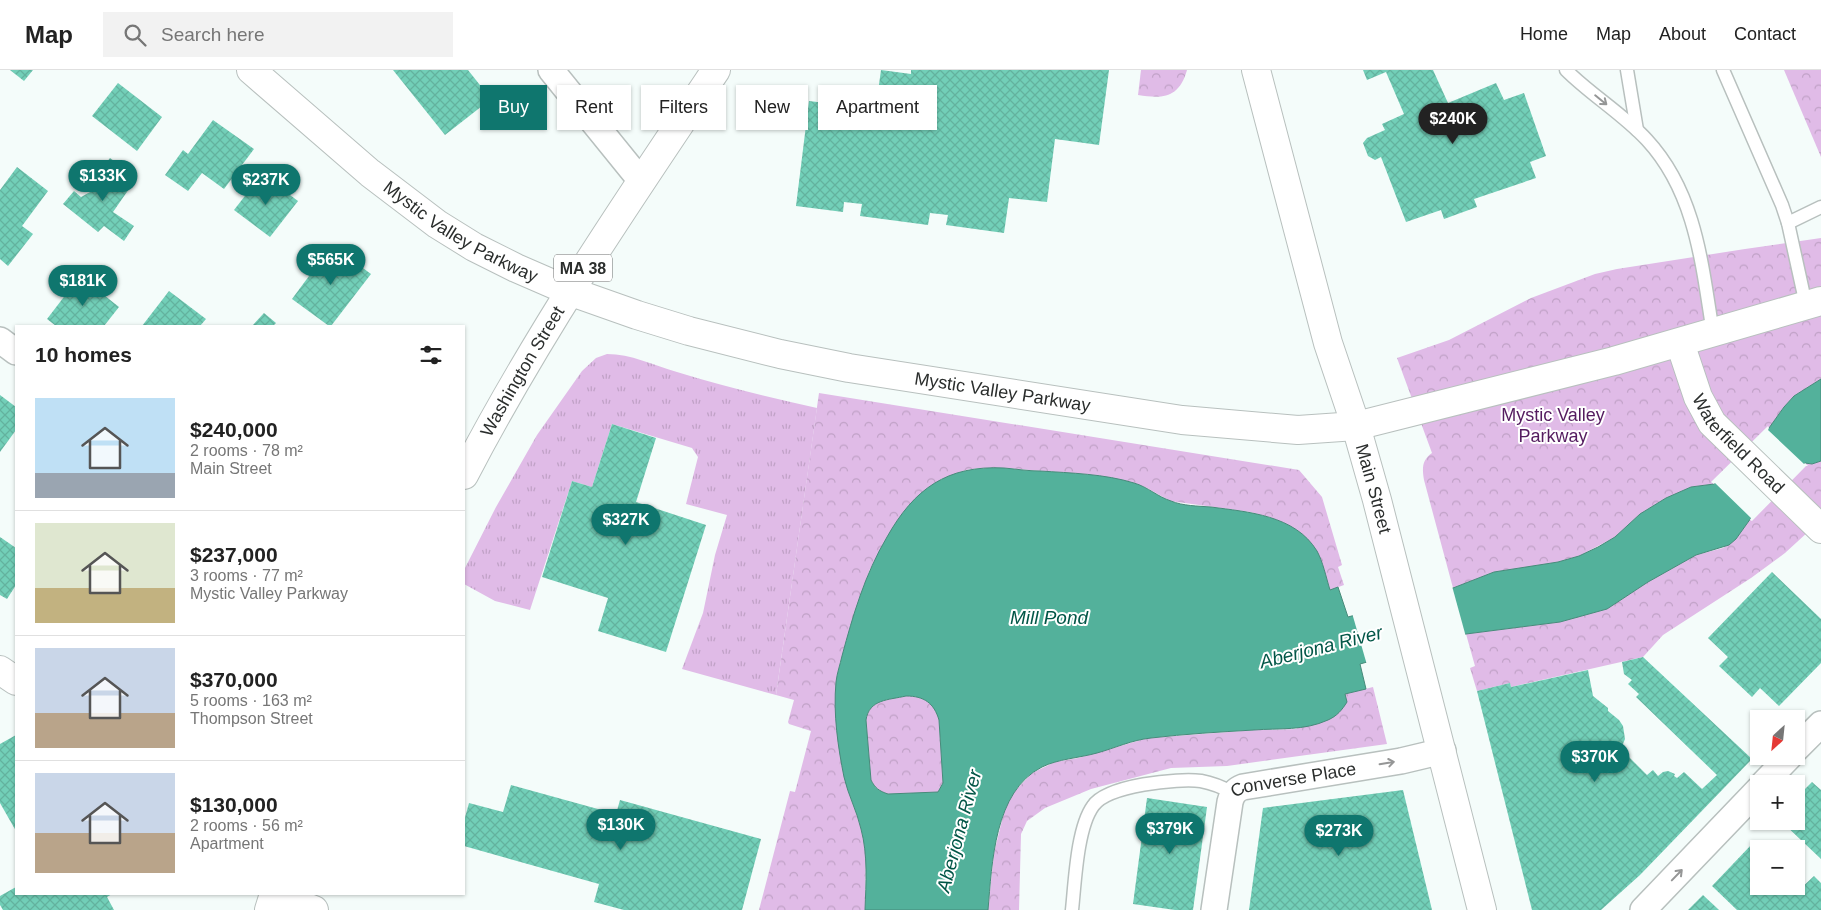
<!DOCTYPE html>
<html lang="en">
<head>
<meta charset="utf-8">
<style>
  body { margin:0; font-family:Helvetica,sans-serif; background:#f2f2f2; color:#222; height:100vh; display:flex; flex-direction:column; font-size:19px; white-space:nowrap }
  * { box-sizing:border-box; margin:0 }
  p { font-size:16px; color:#767676 }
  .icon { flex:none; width:28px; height:28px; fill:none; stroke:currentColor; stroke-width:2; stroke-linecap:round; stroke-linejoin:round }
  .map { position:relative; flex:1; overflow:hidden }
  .sheet { position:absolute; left:15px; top:255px; width:450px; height:570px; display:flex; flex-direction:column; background:#fff; border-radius:0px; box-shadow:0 1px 4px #0004 }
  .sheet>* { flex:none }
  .top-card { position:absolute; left:480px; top:15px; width:475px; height:45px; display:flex; gap:10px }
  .needle { width:32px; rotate:207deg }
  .controls { position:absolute; left:1750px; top:640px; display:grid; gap:10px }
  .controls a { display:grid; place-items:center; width:55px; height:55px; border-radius:0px; background:#fff; box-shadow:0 1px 4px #0004; font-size:25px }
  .price { position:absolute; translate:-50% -42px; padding:0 11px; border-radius:18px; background:#0f766e; color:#fff; font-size:16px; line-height:32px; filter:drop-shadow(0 1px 2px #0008) }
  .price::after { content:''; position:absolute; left:50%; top:30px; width:15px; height:11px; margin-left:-8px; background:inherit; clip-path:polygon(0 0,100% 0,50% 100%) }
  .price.selected { background:#222; color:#fff }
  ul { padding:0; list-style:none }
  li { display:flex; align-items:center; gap:15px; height:125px; padding:0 20px }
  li+li { border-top:1px solid #e0e0e0 }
  li span { display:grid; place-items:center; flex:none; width:140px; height:100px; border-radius:0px; color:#555 }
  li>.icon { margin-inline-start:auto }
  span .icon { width:60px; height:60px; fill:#fffc; stroke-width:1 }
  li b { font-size:21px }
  h2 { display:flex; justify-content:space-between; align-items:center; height:60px; padding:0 20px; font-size:21px }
  .pill { padding:0 18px; border-radius:0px; background:#fff; box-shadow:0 1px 4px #0004; font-size:18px; line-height:45px }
  .pill.selected { background:#0f766e; color:#fff }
  header { display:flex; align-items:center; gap:30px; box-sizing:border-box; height:70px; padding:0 25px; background:#fff; border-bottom:1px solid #e0e0e0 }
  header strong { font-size:24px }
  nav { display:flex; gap:28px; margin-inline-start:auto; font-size:18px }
  .search { width:350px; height:45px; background:#f2f2f2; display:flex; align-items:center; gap:12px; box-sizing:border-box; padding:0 18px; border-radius:0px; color:#767676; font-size:19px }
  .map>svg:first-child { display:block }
</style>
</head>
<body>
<header>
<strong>Map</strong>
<div class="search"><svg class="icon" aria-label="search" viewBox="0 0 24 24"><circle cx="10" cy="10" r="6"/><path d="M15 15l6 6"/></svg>Search here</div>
<nav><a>Home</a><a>Map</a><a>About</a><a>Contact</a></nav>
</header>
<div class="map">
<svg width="1821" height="840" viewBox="0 0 1821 840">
  <defs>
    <pattern id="grass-tufts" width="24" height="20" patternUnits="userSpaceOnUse" patternTransform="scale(1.25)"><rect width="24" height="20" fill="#e0bbe7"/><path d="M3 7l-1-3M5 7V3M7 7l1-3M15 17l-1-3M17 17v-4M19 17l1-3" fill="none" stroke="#c0a1c6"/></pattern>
    <pattern id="park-crowns" width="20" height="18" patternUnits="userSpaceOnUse" patternTransform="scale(1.25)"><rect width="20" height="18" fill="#e0bbe7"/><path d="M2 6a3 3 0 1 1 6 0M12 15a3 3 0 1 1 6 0" fill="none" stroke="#c0a1c6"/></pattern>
    <pattern id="building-cross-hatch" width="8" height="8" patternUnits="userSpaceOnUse" patternTransform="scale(1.25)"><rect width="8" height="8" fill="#72cfb8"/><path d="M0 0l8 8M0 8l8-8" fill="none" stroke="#63b29e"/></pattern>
  </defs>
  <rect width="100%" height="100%" fill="#f4fcfa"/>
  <!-- grass -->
  <path fill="url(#grass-tufts)" d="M607 284C631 284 653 295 677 302 723 316 770 328 817 338L776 625 682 599 703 543 715 485 727 445 686 434 698 387 692 378 612 354 592 417 572 411 530 540 495 531 464 514V500L496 437 537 365 582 301 596 288Z"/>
  <!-- park -->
  <g fill="url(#park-crowns)">
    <path d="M1141 0H1187C1179 28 1163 29 1138 25Z"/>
    <path d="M1784 0H1821V87Z"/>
    <path d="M1821 168V309L1794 326 1784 337 1769 358 1714 414 1691 417 1666 428 1640 444 1615 467 1579 486 1558 492 1494 502 1453 518 1424 410C1422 398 1422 390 1432 383L1397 288 1449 270 1531 228 1595 204 1617 199 1745 179Z"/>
    <path d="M819 323 1299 400 1322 427 1342 495 1338 497 1344 515 1330 520 1320 488 1312 475 1296 461 1269 447 1250 442 1170 431 1147 418 1134 413 1085 404 1003 398H979L966 400 941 409 870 499 855 541 838 601 836 630 849 724 862 759 866 781 865 840H759L790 721 795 722 811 661 789 654 788 652 794 630 776 625Z"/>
    <path d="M1821 391V450L1785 483 1751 508 1663 565 1643 587 1511 617 1510 613 1477 621 1470 598 1475 596 1466 564 1560 552 1607 539 1648 512 1696 485 1723 478 1736 469 1751 448 1805 393 1812 394Z"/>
    <path d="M1373 617 1387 674 1227 696 1171 698 1091 719 1045 738 1027 751 1021 764 1019 840H988L994 783 1005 738 1012 724 1032 703 1055 692 1078 688 1148 668 1255 660 1296 659 1345 624Z"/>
    <path d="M906 626C924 626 934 633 939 650L943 713 938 722 887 724C879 721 875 718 871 710L866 650C869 629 889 630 906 626Z"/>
  </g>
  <!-- water -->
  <path fill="#53b19b" stroke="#478a7a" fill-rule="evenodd" d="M1821 309V391L1812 394 1805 393 1751 448 1736 469 1729 475 1696 485 1648 512 1607 539 1560 552 1466 564 1360 594 1366 619 1345 624 1347 632C1342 640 1337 646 1328 650 1304 661 1279 658 1254 660 1219 662 1185 664 1151 668 1132 670 1115 678 1097 683 1079 688 1058 689 1042 697 994 721 992 794 988 840H865C866 813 868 785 861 759 857 741 848 725 844 707 838 677 833 644 836 612 837 603 840 595 842 586 853 545 865 504 887 467 914 419 947 395 1004 398 1016 399 1028 401 1040 401 1071 403 1105 404 1134 413 1148 417 1158 427 1171 431 1183 436 1198 436 1211 437 1248 442 1295 445 1317 481 1323 492 1326 507 1330 520L1338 517 1348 547 1453 518 1494 502 1558 492 1579 486 1598 477 1615 467 1640 444 1666 428 1691 417 1714 414 1769 358 1784 337 1794 326ZM906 626C924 626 934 633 939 650L943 713 938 722 888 724C879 721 875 718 871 710L866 650C869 629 889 630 906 626Z"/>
  <!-- pier -->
  <g fill="#f4fcfa">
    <path d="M1768 356 1769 358 1768 360 1804 394 1805 393 1808 396H1806L1752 451 1750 450 1751 448 1715 413 1714 414 1711 412Z"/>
    <path d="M1452 516 1466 567 1367 595 1352 543Z"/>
  </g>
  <!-- building -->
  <g fill="url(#building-cross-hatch)">
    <path d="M10 0H33L24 11Z"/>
    <path d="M393 0H468L491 29 445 65Z"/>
    <path d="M881 0 911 4V0H1109L1099 75 1055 69 1047 132 1009 128 1004 163 946 155 948 145 930 143 928 155 860 146 862 134 844 132 843 142 796 136 809 31 859 37 858 48 874 51Z"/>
    <path d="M1363 0H1433L1448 33 1496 13 1504 30 1524 23 1546 86 1530 92 1536 108 1474 129 1477 137 1444 149 1441 140 1406 152 1381 87 1375 90 1368 86 1363 73 1367 68 1385 60 1382 54 1404 44 1386 2 1367 10Z"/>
    <path d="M118 13 162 47 137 81 92 46Z"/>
    <path d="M213 50 254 79 224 119 202 103 188 121 165 105 183 80 188 84Z"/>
    <path d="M110 88 121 96 119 102 120 109 123 115 129 119 113 142 134 156 124 171 104 156 98 162 63 134 74 121 81 127 92 121 87 117Z"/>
    <path d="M17 97 48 121 22 156 33 164 8 196 0 189V120Z"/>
    <path d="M262 104 298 131 270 167 234 140Z"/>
    <path d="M332 175 371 204 331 256H329L292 229Z"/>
    <path d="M80 206 119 237 104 256H56L47 249Z"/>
    <path d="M169 221 206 249 200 256H142Z"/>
    <path d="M264 243 276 253 273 256H252Z"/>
    <path d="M0 325 16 337V360L0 382Z"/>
    <path d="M612 354 656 368 636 432 706 455 666 582 598 561 608 528 542 507 572 411 592 417Z"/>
    <path d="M0 467 16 478V515L7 529 0 525Z"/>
    <path d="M1772 502 1821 549V593L1779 636 1760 618 1752 627 1719 596 1728 587 1708 568Z"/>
    <path d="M1643 587 1752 689 1640 805 1601 840H1532L1477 621 1510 613 1511 617 1588 600 1593 626 1608 638V641L1619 650 1623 656 1625 669 1621 679 1647 705 1653 700 1658 706 1663 702 1668 701 1675 704 1674 706 1677 708 1684 702 1702 719 1717 705 1636 627 1639 624 1628 614 1632 610 1624 604 1622 592Z"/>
    <path d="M16 665V761L0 733V674Z"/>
    <path d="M1812 712 1821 720V789L1781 751H1796V728Z"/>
    <path d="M511 715 616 744 620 730 761 769 742 840H624L594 832 599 814 464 776V751L469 733 503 742Z"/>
    <path d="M1403 720 1432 840H1249L1263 738Z"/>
    <path d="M1147 728 1207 737 1193 840H1175L1133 834Z"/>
    <path d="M1752 774 1759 781V816H1795L1799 820 1814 806 1821 813V840H1737L1712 816Z"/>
    <path d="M16 817V824H112L107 827 114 840H3L0 835V826Z"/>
    <path d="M1703 825 1719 840H1688Z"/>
  </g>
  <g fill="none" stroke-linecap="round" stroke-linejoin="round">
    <!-- lane casing -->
    <g stroke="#b8c0be" stroke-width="15">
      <g id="lane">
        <path d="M1566 0C1591 25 1623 44 1647 70 1696 123 1702 195 1713 263"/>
        <path d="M1627 0 1637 60"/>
        <path d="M1723 0 1782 135 1788 153 1806 235"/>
        <path d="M1788 153 1821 137"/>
        <path d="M1072 840C1075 812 1077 758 1093 736 1107 715 1178 708 1201 711 1212 713 1224 718 1233 723"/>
      </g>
    </g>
    <!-- street casing -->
    <g stroke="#b8c0be" stroke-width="28">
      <g id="street">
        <path d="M551 0 641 111"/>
        <path d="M0 270 16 282"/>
        <path d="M1796 679 1821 654"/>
        <path d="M1763 714 1790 686"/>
        <path id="s1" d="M1214 840 1230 732C1232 724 1235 720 1243 717L1401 691 1443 681"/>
        <path d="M1643 840 1759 719"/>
      </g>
    </g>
    <!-- secondary casing -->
    <g stroke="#b8c0be" stroke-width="30">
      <g id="secondary">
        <path id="s2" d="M251 0 370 103 437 154 474 177 516 198 569 221 637 245 689 261 780 284 849 298 1182 350 1298 360 1356 356 1614 291 1821 231"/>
        <path id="s3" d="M1680 273 1698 327 1712 353 1821 459"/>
        <path d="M0 600 16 611"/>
        <path d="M273 824 314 840"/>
      </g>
    </g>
    <!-- primary casing -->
    <g stroke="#b8c0be" stroke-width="30">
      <g id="primary">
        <path id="s4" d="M1256 0 1328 273 1356 356 1377 430 1482 840"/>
        <path id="s5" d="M464 405C538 263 627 132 716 0"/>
        <path d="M269 840 274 824"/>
      </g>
    </g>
    <!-- lane -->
    <use href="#lane" stroke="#fff" stroke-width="12"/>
    <!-- street -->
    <use href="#street" stroke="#fff" stroke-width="25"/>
    <!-- secondary -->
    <use href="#secondary" stroke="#fff" stroke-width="28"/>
    <!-- primary -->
    <use href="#primary" stroke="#fff" stroke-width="28"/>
  </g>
  <!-- one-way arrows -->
  <defs><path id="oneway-shaft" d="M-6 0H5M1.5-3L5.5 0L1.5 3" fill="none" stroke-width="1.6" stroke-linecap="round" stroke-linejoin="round" transform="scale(1.25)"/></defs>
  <g stroke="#959696">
    <use href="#oneway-shaft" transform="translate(1601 30) rotate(39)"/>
    <use href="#oneway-shaft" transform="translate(1387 693) rotate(-9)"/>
    <use href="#oneway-shaft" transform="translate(1677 805) rotate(-46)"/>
  </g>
  <g text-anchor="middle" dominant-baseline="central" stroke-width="4" stroke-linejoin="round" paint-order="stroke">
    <!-- shield labels -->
    <rect fill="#fff" stroke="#6b6d6c" stroke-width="1" x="554" y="184.5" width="58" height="27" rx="4"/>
    <g font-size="16" font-weight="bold" fill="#2b2e2d">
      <text x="583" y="198">MA 38</text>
    </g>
    <!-- street labels -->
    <g font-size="18" fill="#2b2e2d" stroke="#fff">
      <text stroke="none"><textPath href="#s2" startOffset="266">Mystic Valley Parkway</textPath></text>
      <text stroke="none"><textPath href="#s5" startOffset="119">Washington Street</textPath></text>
      <text stroke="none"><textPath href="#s2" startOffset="836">Mystic Valley Parkway</textPath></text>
      <text stroke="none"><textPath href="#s3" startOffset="119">Waterfield Road</textPath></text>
      <text stroke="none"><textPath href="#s4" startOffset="435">Main Street</textPath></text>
      <text stroke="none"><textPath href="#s1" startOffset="181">Converse Place</textPath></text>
    </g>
    <!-- park labels -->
    <g font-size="18" fill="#541b5f" stroke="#fff">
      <text x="1553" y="345">Mystic Valley<tspan x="1553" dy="21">Parkway</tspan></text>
    </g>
    <!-- water labels -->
    <g font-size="19" font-style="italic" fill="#025647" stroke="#fff">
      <text x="1049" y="547">Mill Pond</text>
      <text transform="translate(1321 577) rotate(-14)">Aberjona River</text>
      <text transform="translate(959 761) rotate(-75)">Aberjona River</text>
    </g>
  </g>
</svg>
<div class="controls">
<a><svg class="needle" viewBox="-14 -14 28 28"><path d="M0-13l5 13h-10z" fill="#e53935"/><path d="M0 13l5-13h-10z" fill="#767676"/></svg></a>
<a>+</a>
<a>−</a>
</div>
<b class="price selected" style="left:1453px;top:75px">$240K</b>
<b class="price" style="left:103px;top:132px">$133K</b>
<b class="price" style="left:266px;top:136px">$237K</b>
<b class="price" style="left:331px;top:216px">$565K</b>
<b class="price" style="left:83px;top:237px">$181K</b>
<b class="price" style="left:626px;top:476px">$327K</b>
<b class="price" style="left:1595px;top:713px">$370K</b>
<b class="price" style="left:621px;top:781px">$130K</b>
<b class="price" style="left:1170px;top:785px">$379K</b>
<b class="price" style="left:1339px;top:787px">$273K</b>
<div class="top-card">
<a class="pill selected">Buy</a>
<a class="pill">Rent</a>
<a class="pill">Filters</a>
<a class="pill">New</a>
<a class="pill">Apartment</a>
</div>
<section class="sheet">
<h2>10 homes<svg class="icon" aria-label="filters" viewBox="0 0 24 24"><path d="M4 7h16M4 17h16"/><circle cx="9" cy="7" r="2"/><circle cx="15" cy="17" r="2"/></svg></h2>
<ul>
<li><span style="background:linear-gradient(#bfe0f5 75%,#9aa5b1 0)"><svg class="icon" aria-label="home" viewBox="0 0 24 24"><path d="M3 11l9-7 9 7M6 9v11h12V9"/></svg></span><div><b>$240,000</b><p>2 rooms · 78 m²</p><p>Main Street</p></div></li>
<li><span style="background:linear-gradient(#dfe7d0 65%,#c2b280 0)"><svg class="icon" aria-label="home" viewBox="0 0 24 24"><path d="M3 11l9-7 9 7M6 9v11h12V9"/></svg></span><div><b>$237,000</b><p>3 rooms · 77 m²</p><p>Mystic Valley Parkway</p></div></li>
<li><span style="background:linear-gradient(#c9d6e8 65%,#b9a48a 0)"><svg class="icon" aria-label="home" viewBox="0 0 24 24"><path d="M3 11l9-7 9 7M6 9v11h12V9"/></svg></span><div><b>$370,000</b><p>5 rooms · 163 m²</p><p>Thompson Street</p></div></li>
<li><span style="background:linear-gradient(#c9d6e8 60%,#b9a48a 0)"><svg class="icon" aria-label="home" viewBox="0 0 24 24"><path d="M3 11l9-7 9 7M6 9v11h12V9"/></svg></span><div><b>$130,000</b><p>2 rooms · 56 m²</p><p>Apartment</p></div></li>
</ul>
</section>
</div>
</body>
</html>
